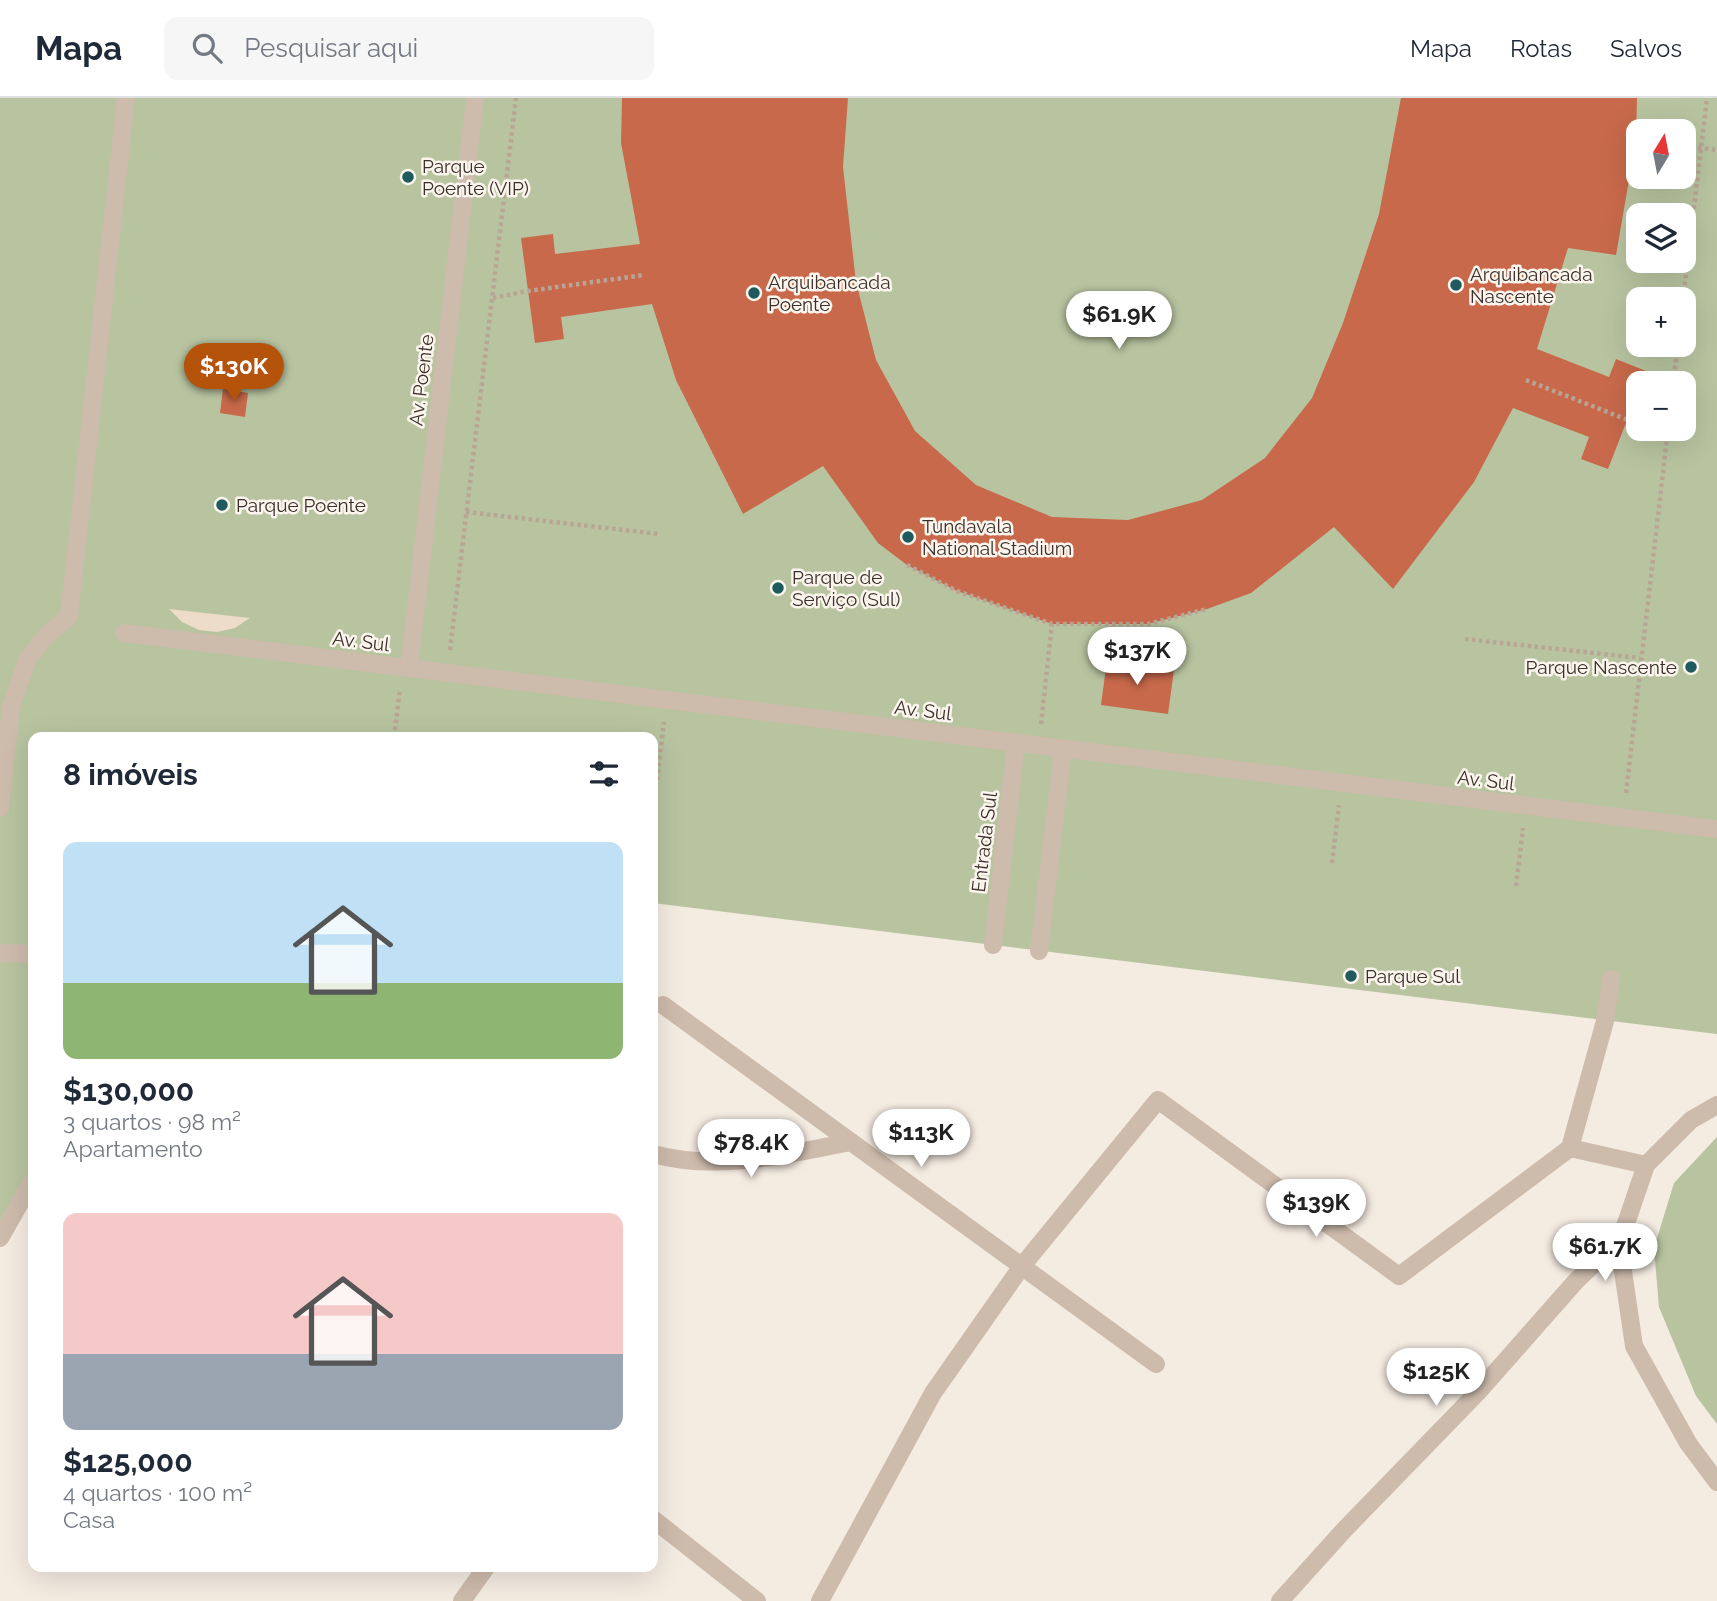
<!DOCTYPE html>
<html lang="pt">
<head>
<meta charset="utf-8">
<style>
  body { margin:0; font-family:Raleway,sans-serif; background:#f6f6f7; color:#1f2937; height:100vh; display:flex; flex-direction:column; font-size:26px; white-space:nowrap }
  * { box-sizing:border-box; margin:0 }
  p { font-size:23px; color:#747a83 }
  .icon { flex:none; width:38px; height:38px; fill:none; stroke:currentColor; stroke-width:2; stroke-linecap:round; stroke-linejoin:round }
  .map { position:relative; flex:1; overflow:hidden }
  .sheet { position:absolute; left:28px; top:634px; width:630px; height:840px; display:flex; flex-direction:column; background:#fff; border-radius:14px; box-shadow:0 7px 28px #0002 }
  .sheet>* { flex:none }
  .needle { width:46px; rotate:10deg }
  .tools { position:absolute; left:1626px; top:21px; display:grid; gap:14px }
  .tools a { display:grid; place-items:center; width:70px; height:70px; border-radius:14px; background:#fff; box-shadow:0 7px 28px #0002; font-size:35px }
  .price { position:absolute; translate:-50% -60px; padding:0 16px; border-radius:24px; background:#fff; color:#222; font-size:23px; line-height:46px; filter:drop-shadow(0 2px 4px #0008) }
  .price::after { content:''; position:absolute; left:50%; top:42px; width:21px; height:16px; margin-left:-10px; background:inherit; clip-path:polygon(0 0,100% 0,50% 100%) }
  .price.active { background:#b45309; color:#fff }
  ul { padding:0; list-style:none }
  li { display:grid; align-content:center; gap:14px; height:371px; padding:0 35px }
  li span { display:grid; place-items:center; height:217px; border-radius:14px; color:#555 }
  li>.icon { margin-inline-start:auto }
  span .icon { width:126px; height:126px; fill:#fffc; stroke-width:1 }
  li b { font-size:30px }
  h2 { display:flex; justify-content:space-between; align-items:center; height:84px; padding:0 35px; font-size:30px }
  header { display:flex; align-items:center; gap:42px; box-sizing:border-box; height:98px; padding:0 35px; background:#fff; border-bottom:2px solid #e0e1e3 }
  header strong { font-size:33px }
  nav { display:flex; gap:38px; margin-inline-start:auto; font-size:24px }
  .search { width:490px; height:63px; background:#f6f6f7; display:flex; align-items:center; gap:18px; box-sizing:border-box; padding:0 24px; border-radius:14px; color:#747a83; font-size:26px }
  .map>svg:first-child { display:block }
</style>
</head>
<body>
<header>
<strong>Mapa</strong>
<div class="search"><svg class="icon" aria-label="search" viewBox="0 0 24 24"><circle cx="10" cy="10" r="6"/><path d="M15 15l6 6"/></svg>Pesquisar aqui</div>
<nav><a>Mapa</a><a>Rotas</a><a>Salvos</a></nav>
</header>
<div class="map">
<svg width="1717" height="1503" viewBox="0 0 1717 1503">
  <rect width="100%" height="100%" fill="#f4ebe1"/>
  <!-- green -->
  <g fill="#b8c4a0" fill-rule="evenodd">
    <path d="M0 0H1717V936L653 805V639H33V1082L0 1140ZM1638 33H1684V79H1638ZM1638 117H1684V163H1638ZM1638 201H1684V247H1638ZM1638 285H1684V331H1638Z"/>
    <path d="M1717 1039V1326L1696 1298 1659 1209 1654 1150 1674 1085Z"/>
  </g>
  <!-- plaza -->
  <path fill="#ecdcc8" d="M169 511 250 520 235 530 217 534 199 532 182 524Z"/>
  <!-- building -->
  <g fill="#c8694b">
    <path d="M622 0H848L843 69 856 184 876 262 915 333 976 387 1052 419 1128 422 1202 402 1265 360 1312 300 1343 225 1379 116 1401 0H1637L1636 42 1616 157 1568 150 1537 251 1609 279 1616 261 1646 273 1641 285H1638V294L1608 371 1581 361 1589 339 1513 310 1474 384 1393 491 1334 429 1251 495 1207 511 1148 526H1052L957 493 907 467 878 445 823 368 743 416 676 282 652 206 561 219 564 241 535 245 521 140 553 136 555 156 640 146 621 45Z"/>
    <path d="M223 291 248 295 245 319 220 315Z"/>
    <path d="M1107 562 1174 572 1168 616 1101 607Z"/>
  </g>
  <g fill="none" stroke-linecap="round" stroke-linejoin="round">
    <!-- path -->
    <g stroke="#b9a596" stroke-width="4.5" stroke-dasharray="3.5 3.5" stroke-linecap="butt">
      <path d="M1636 42H1638"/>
      <path d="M1684 48 1717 52"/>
      <path d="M493 200 528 193 644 177"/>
      <path d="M1683 201 1707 0"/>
      <path d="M1526 282 1638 326"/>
      <path d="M1673 285 1678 247"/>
      <path d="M1650 331 1667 337"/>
      <path d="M466 414 659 436"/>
      <path d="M907 467 957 493 1052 526H1148L1207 511"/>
      <path d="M1465 541 1640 560"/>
      <path d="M450 552 516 0"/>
      <path d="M1041 626 1052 526"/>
      <path d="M394 639 400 591"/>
      <path d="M657 682 664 624"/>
      <path d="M1626 695 1668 331"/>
      <path d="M1332 765 1339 707"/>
      <path d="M1516 788 1523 730"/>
    </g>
    <!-- minor -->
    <g stroke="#cdbbac" stroke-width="18">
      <path d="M124 535 1717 731"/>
      <path d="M409 570 475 0"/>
      <path d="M0 710 11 609 27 562 46 538 69 518 126 0"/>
      <path d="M993 847 1016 645"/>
      <path d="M1039 853 1063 651"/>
      <path d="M0 855 33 856"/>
      <path d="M663 907 1156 1266"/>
      <path d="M1717 1007 1691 1022 1646 1067 1619 1146 1634 1248 1688 1345 1717 1384"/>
      <path d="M1570 1050 1605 923 1611 881"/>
      <path d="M653 1056C719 1074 786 1056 851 1044"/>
      <path d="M0 1140 33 1082"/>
      <path d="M653 1421 757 1503"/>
      <path d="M462 1503 487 1468"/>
      <path d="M820 1503 933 1295 1022 1168 1158 1002 1399 1178 1570 1050 1646 1067"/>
      <path d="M1280 1503 1345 1431 1478 1294 1576 1183 1599 1161 1619 1146"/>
    </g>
  </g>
  <!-- markers -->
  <g fill="#1f5a5e" stroke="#fbf5ee" stroke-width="2.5">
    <circle cx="408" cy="79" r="7"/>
    <circle cx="1456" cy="187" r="7"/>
    <circle cx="754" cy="195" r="7"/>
    <circle cx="222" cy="407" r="7"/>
    <circle cx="908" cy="439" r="7"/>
    <circle cx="778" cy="490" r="7"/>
    <circle cx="1691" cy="569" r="7"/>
    <circle cx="1351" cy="878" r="7"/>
  </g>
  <g text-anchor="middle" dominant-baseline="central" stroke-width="5" stroke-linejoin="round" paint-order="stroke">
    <!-- poi labels -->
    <g font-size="19" fill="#3b302b" stroke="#fbf5ee" text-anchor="start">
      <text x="422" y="68">Parque<tspan x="422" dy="22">Poente (VIP)</tspan></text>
      <text x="1470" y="176">Arquibancada<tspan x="1470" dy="22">Nascente</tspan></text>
      <text x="768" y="184">Arquibancada<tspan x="768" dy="22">Poente</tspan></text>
      <text x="236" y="407">Parque Poente</text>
      <text x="922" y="428">Tundavala<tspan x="922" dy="22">National Stadium</tspan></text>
      <text x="792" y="479">Parque de<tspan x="792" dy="22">Serviço (Sul)</tspan></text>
      <text x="1677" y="569" text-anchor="end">Parque Nascente</text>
      <text x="1365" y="878">Parque Sul</text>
    </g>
    <!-- street labels -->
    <g font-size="19" fill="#3b302b" stroke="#fbf5ee">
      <text transform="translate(421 282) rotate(-83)">Av. Poente</text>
      <text transform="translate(361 543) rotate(7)">Av. Sul</text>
      <text transform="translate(923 612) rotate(7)">Av. Sul</text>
      <text transform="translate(1486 682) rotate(7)">Av. Sul</text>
      <text transform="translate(984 744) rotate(-83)">Entrada Sul</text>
    </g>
  </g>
</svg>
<div class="tools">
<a><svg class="needle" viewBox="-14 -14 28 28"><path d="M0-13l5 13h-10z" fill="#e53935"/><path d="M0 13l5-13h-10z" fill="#747a83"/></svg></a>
<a><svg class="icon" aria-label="layers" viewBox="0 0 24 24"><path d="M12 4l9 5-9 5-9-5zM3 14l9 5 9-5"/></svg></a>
<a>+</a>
<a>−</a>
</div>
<b class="price" style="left:1119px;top:253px">$61.9K</b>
<b class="price active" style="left:234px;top:305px">$130K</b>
<b class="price" style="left:1137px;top:589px">$137K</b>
<b class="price" style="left:921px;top:1071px">$113K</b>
<b class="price" style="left:751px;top:1081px">$78.4K</b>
<b class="price" style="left:1316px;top:1141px">$139K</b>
<b class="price" style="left:1605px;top:1185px">$61.7K</b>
<b class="price" style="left:1436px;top:1310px">$125K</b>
<section class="sheet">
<h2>8 imóveis<svg class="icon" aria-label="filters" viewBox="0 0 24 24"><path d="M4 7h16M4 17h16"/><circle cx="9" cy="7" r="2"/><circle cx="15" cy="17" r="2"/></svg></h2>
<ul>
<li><span style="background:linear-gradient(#bfe0f5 65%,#8fb573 0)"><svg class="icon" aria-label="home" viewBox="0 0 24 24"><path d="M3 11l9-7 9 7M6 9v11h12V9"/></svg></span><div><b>$130,000</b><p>3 quartos · 98 m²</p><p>Apartamento</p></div></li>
<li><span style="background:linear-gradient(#f6c9c9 65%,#9aa5b1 0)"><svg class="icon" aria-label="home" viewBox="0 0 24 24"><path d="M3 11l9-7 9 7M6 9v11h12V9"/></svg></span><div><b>$125,000</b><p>4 quartos · 100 m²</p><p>Casa</p></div></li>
</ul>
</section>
</div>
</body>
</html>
